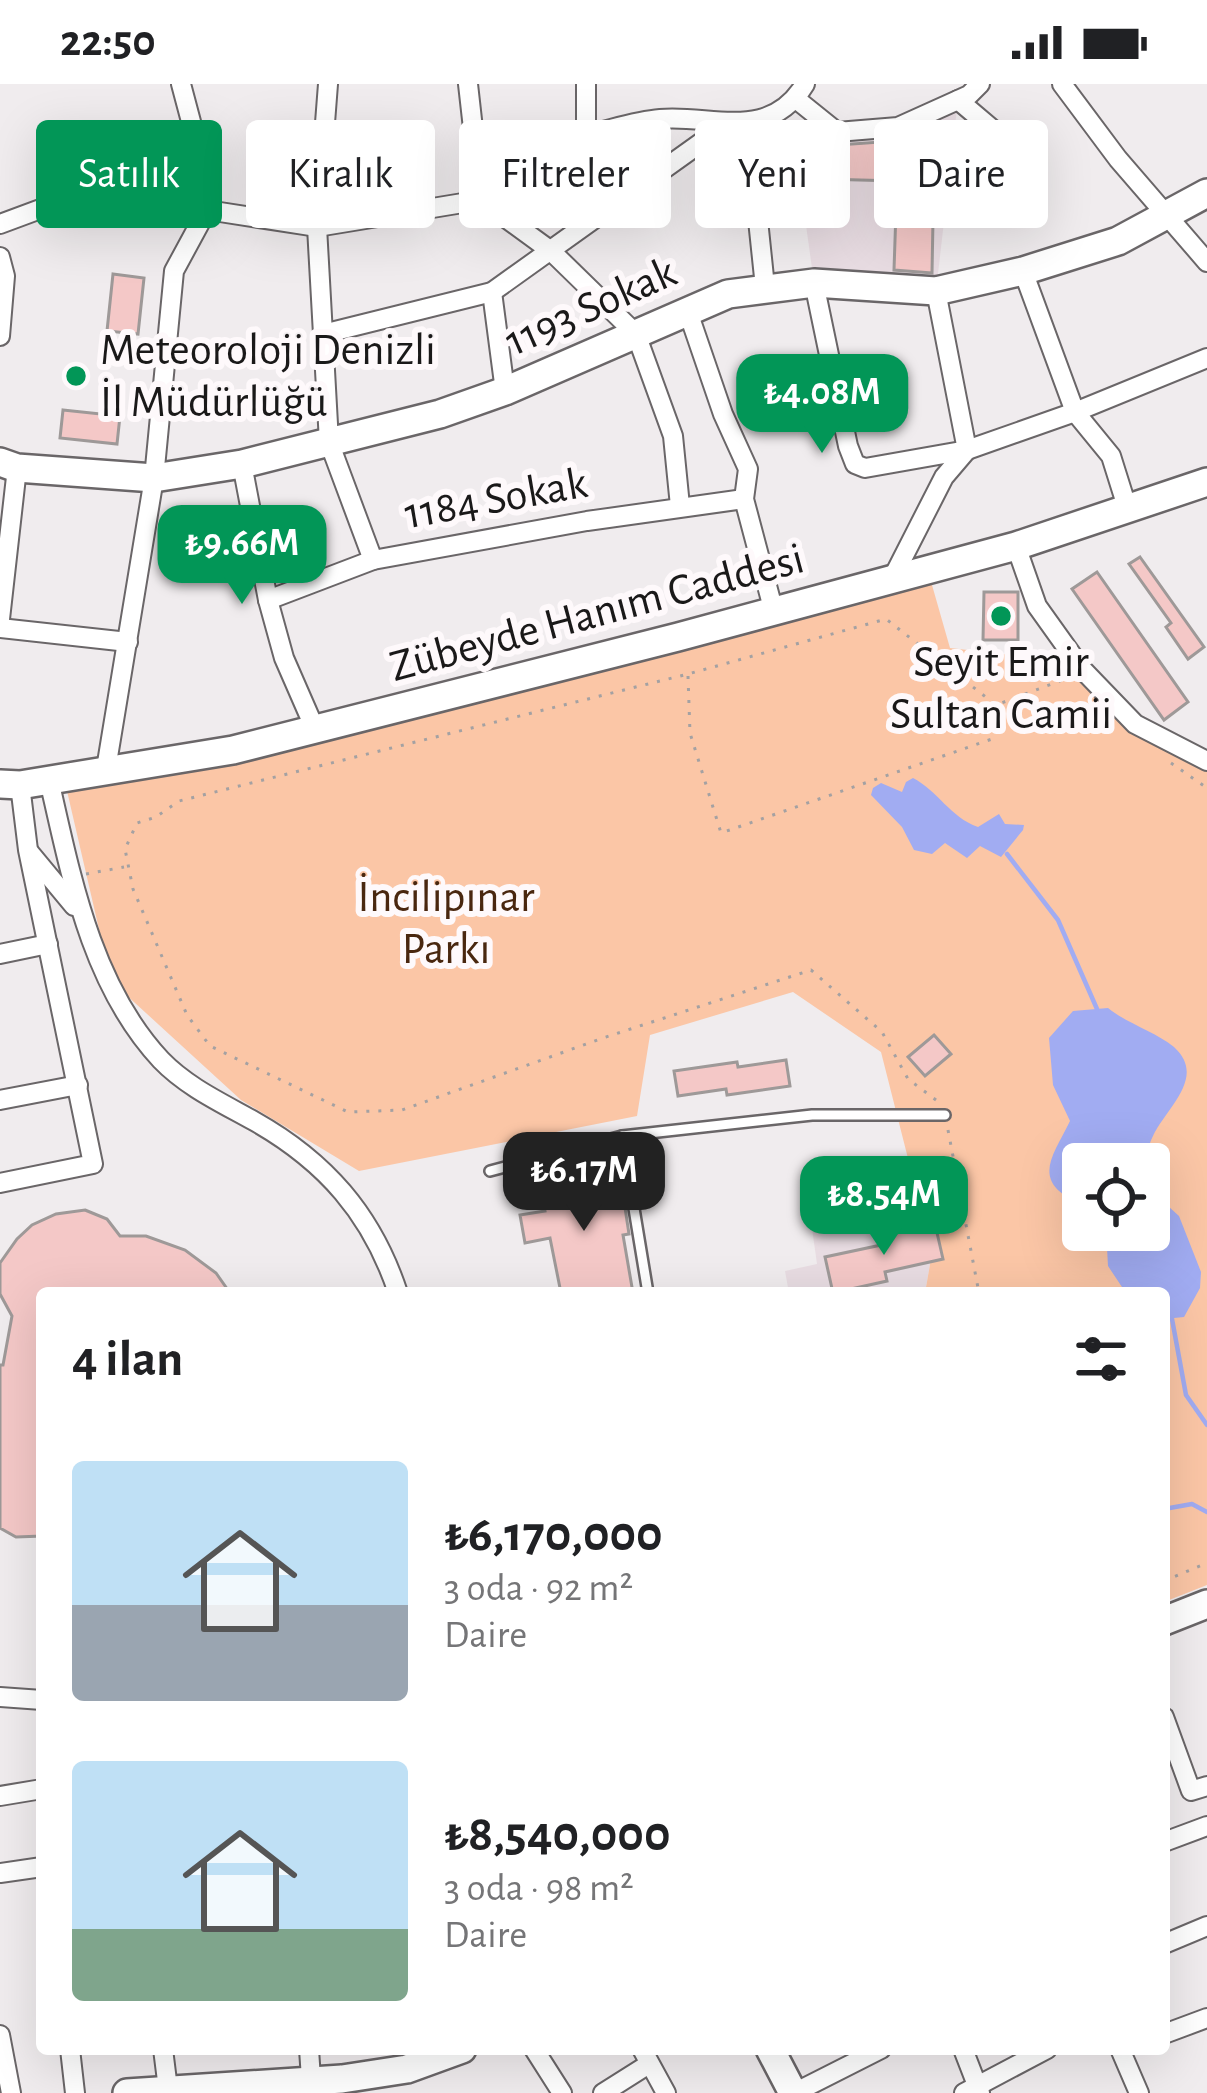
<!DOCTYPE html>
<html lang="tr">
<head>
<meta charset="utf-8">
<style>
  body { margin:0; font-family:"Alegreya Sans",sans-serif; background:#f2f2f2; color:#202124; height:100vh; display:flex; flex-direction:column; font-size:45px; white-space:nowrap }
  * { box-sizing:border-box; margin:0 }
  p { font-size:39px; color:#757577 }
  .icon { flex:none; width:66px; height:66px; fill:none; stroke:currentColor; stroke-width:2; stroke-linecap:round; stroke-linejoin:round }
  .map { position:relative; flex:1; overflow:hidden }
  .side { position:absolute; left:36px; top:1203px; width:1134px; height:768px; display:flex; flex-direction:column; background:#fff; border-radius:12px; box-shadow:0 12px 48px #0002 }
  .side>* { flex:none }
  .hud { position:absolute; left:36px; top:36px; width:1137px; height:108px; display:flex; gap:24px }
  .fabs { position:absolute; left:1062px; top:1059px; display:grid; gap:24px }
  .fabs a { display:grid; place-items:center; width:108px; height:108px; border-radius:12px; background:#fff; box-shadow:0 12px 48px #0002; font-size:60px }
  .price { position:absolute; translate:-50% -102px; padding:0 27px; border-radius:24px; background:#029657; color:#fff; font-size:39px; line-height:78px; filter:drop-shadow(0 3px 6px #0008) }
  .price::after { content:''; position:absolute; left:50%; top:72px; width:36px; height:27px; margin-left:-18px; background:inherit; clip-path:polygon(0 0,100% 0,50% 100%) }
  .price.current { background:#222; color:#fff }
  ul { padding:0; list-style:none }
  li { display:flex; align-items:center; gap:36px; height:300px; padding:0 36px }
  li span { display:grid; place-items:center; flex:none; width:336px; height:240px; border-radius:12px; color:#555 }
  li>.icon { margin-inline-start:auto }
  span .icon { width:144px; height:144px; fill:#fffc; stroke-width:1 }
  li b { font-size:51px }
  h2 { display:flex; justify-content:space-between; align-items:center; height:144px; padding:0 36px; font-size:51px }
  .pill { padding:0 42px; border-radius:12px; background:#fff; box-shadow:0 12px 48px #0002; font-size:42px; line-height:108px }
  .pill.current { background:#029657; color:#fff }
  .status { display:flex; justify-content:space-between; align-items:center; height:84px; padding:0 60px; background:#fff; direction:ltr }
  .status svg { height:33px; fill:currentColor }
  .map>svg:first-child { display:block }
</style>
</head>
<body>
<div class="status"><b>22:50</b><svg viewBox="0 0 49 12"><path d="M0 12V9h3v3zM5 12V6h3v6zM10 12V3h3v9zM15 12V0h3v12zM26 1h20v11H26zM47 4h2v5h-2z"/></svg></div>
<div class="map">
<svg width="1207" height="2009" viewBox="0 0 1207 2009">
  <rect width="100%" height="100%" fill="#f0ecee"/>
  <!-- built -->
  <g fill="#e8dce2">
    <path d="M958 16 936 207 814 199 802 112 819 66 837 48 898 43Z"/>
    <path d="M920 1120 932 1169 925 1209H789L785 1187 817 1180 811 1137Z"/>
  </g>
  <!-- green -->
  <path fill="#fbc6a6" fill-rule="evenodd" d="M930 494 950 564 1039 574 1061 572 1126 643 1207 686V1501L1164 1518V1209H925L932 1169 881 968 793 908 650 951 637 1032 359 1087 241 1016 111 897 64 694ZM1083 1080H1149V1146H1083Z"/>
  <!-- water -->
  <g fill="#a1acf2">
    <path d="M913 694C938 707 950 733 978 743L999 730 1005 740 1024 741 1023 746 1001 773 980 762 967 774 945 759 932 770 914 766 902 743 871 711 873 704 881 699 902 708 906 698Z"/>
    <path d="M1108 924C1128 940 1154 947 1174 963 1207 993 1167 1023 1153 1052 1148 1061 1148 1070 1147 1080H1083V1121C1029 1098 1052 1074 1070 1037L1053 1001 1049 954 1073 927Z"/>
    <path d="M1149 1097 1158 1113 1179 1132 1201 1188 1200 1204 1184 1233 1164 1235V1209H1126L1108 1182 1106 1146H1149Z"/>
  </g>
  <g fill="none" stroke-linecap="round" stroke-linejoin="round">
    <!-- stream -->
    <g stroke="#a1acf2" stroke-width="4.5">
      <path d="M1007 770 1058 836 1097 925"/>
      <path d="M1172 1235 1186 1311 1207 1341"/>
      <path d="M1164 1425 1192 1420 1207 1428"/>
    </g>
  </g>
  <!-- building -->
  <g fill="#f4c8c7" stroke="#9e9998" stroke-width="3">
    <path d="M824 57 838 61 880 58 879 82 934 84 932 189 894 186 897 97 823 95Z"/>
    <path d="M113 190 144 194 138 250 107 247Z"/>
    <path d="M63 326 120 332 117 360 60 354Z"/>
    <path d="M1140 473 1204 563 1188 575 1166 543 1171 539 1129 480Z"/>
    <path d="M1097 488 1188 618 1164 636 1072 505Z"/>
    <path d="M984 508H1018V556H983Z"/>
    <path d="M934 951 951 970 925 992 908 973Z"/>
    <path d="M786 976 790 1002 727 1011 726 1005 678 1012 674 987 737 978 738 983Z"/>
    <path d="M611 1088 616 1118 624 1117 629 1150 623 1151 633 1209H561L550 1154 525 1159 520 1131 545 1127 540 1101Z"/>
    <path d="M85 1126 107 1135 120 1152H146L185 1166 216 1189 230 1209H42V1452L16 1453 0 1444V1281H3L12 1232 0 1210V1179L17 1155 32 1141 56 1130Z"/>
    <path d="M935 1140 943 1175 885 1188 887 1197 833 1209 825 1173 881 1161 879 1153Z"/>
  </g>
  <g fill="none" stroke-linecap="round" stroke-linejoin="round">
    <!-- lane casing -->
    <g stroke="#6a6668" stroke-width="14">
      <g id="lane">
        <path d="M622 1052 812 1031H945"/>
        <path d="M490 1087 622 1052 648 1209"/>
      </g>
    </g>
    <!-- street casing -->
    <g stroke="#6a6668" stroke-width="22">
      <g id="street">
        <path d="M328 0 317 143 329 358 373 476"/>
        <path d="M468 0 481 116 551 167 636 250 673 352 680 422"/>
        <path d="M586 0V51C610 46 635 37 660 35 712 30 769 59 805 0"/>
        <path d="M1062 0 1118 75 1207 178"/>
        <path d="M796 15 837 48 898 43 969 11 980 0"/>
        <path d="M958 16 1037 83"/>
        <path d="M748 40 765 203"/>
        <path d="M207 126 317 143 481 116"/>
        <path d="M0 140 97 104 202 79"/>
        <path d="M0 173 5 192 0 252"/>
        <path d="M1023 187 1075 328 1111 372 1127 423"/>
        <path d="M814 199 848 362 855 380 865 384 967 366 1075 328 1207 274"/>
        <path d="M492 208 505 307"/>
        <path d="M687 225 723 330 748 385 744 415 774 528"/>
        <path d="M323 250 492 208 727 40"/>
        <path d="M242 380 268 516 284 574 315 645"/>
        <path d="M1016 462 1037 522 1082 585 1135 640 1207 677"/>
        <path d="M893 493 944 393 967 366 936 207"/>
        <path d="M268 516 373 476 587 437 744 415"/>
        <path d="M0 535 17 384"/>
        <path d="M0 544 128 558"/>
        <path d="M106 685 154 394 174 187 207 126 202 79 181 0"/>
        <path d="M49 696C71 792 91 901 161 976 187 1003 222 1019 254 1037 325 1077 372 1130 398 1209"/>
        <path d="M30 769 74 822"/>
        <path d="M0 870 48 860"/>
        <path d="M0 1016 78 1001"/>
        <path d="M0 1099 93 1080 28 766 20 701 10 704"/>
        <path d="M0 1613 42 1616"/>
        <path d="M1164 1633 1191 1707 1207 1702"/>
        <path d="M0 1712 42 1705"/>
        <path d="M1164 1758 1207 1742"/>
        <path d="M0 1789 42 1783"/>
        <path d="M1164 1860 1207 1842"/>
        <path d="M1164 1950 1207 1934"/>
        <path d="M0 1951 11 2009"/>
        <path d="M70 1965 75 2009"/>
        <path d="M163 1965 168 2005"/>
        <path d="M309 1965 311 1995"/>
        <path d="M534 1965 562 2009"/>
        <path d="M642 1965 666 2009"/>
        <path d="M963 1965 980 2009"/>
        <path d="M1120 1965 1139 2009"/>
        <path d="M603 2009 649 1980"/>
        <path d="M794 2009 881 1965"/>
        <path d="M964 2009 1047 1965"/>
      </g>
    </g>
    <!-- secondary casing -->
    <g stroke="#6a6668" stroke-width="32">
      <g id="secondary">
        <path d="M0 378 17 384 154 394 242 380 440 330 505 307 728 210 814 199 936 207 1023 187 1118 157 1207 109"/>
        <path d="M0 700 20 701 233 666 678 553 1016 462 1207 398"/>
        <path d="M1164 1537 1207 1520"/>
        <path d="M770 1965 793 2009"/>
        <path d="M127 2009 342 1995 407 1985 462 1965"/>
      </g>
    </g>
    <!-- path -->
    <g stroke="#a4a1a2" stroke-width="3" stroke-dasharray="3 9" stroke-linecap="butt">
      <path d="M688 592 690 649 721 749 992 655"/>
      <path d="M1171 679 1207 704"/>
      <path d="M86 790 124 783"/>
      <path d="M936 1016 908 995 882 948 811 886 603 954 402 1026 348 1028 210 962 187 931 133 805 125 765 137 739 156 733 179 717 688 590 886 535 996 621 1065 595"/>
      <path d="M948 1046 979 1209"/>
      <path d="M1164 1497 1207 1479"/>
    </g>
    <!-- lane -->
    <use href="#lane" stroke="#fff" stroke-width="9"/>
    <!-- street -->
    <use href="#street" stroke="#fff" stroke-width="18"/>
    <!-- secondary -->
    <use href="#secondary" stroke="#fff" stroke-width="27"/>
  </g>
  <!-- markers -->
  <g fill="#029657" stroke="#fef9fb" stroke-width="4.5">
    <circle cx="76" cy="292" r="12"/>
    <circle cx="1001" cy="532" r="12"/>
  </g>
  <g text-anchor="middle" dominant-baseline="central" stroke-width="12" stroke-linejoin="round" paint-order="stroke">
    <!-- street labels -->
    <g font-size="45" fill="#1a1919" stroke="#fef9fb">
      <text transform="translate(591 223) rotate(-24)">1193 Sokak</text>
      <text transform="translate(496 415) rotate(-10)">1184 Sokak</text>
      <text transform="translate(597 529) rotate(-15)">Zübeyde Hanım Caddesi</text>
    </g>
    <!-- poi labels -->
    <g font-size="45" fill="#1a1919" stroke="#fef9fb" text-anchor="start">
      <text x="100" y="266">Meteoroloji Denizli<tspan x="100" dy="52">İl Müdürlüğü</tspan></text>
      <text x="1001" y="578" text-anchor="middle">Seyit Emir<tspan x="1001" dy="52">Sultan Camii</tspan></text>
    </g>
    <!-- park labels -->
    <g font-size="45" fill="#49270f" stroke="#fef9fb">
      <text x="446" y="813">İncilipınar<tspan x="446" dy="52">Parkı</tspan></text>
    </g>
  </g>
</svg>
<div class="fabs">
<a><svg class="icon" aria-label="locate" viewBox="0 0 24 24"><circle cx="12" cy="12" r="6"/><path d="M12 2v4M12 18v4M2 12h4M18 12h4"/></svg></a>
</div>
<b class="price" style="left:822px;top:372px">₺4.08M</b>
<b class="price" style="left:242px;top:523px">₺9.66M</b>
<b class="price current" style="left:584px;top:1150px">₺6.17M</b>
<b class="price" style="left:884px;top:1174px">₺8.54M</b>
<div class="hud">
<a class="pill current">Satılık</a>
<a class="pill">Kiralık</a>
<a class="pill">Filtreler</a>
<a class="pill">Yeni</a>
<a class="pill">Daire</a>
</div>
<section class="side">
<h2>4 ilan<svg class="icon" aria-label="filters" viewBox="0 0 24 24"><path d="M4 7h16M4 17h16"/><circle cx="9" cy="7" r="2"/><circle cx="15" cy="17" r="2"/></svg></h2>
<ul>
<li><span style="background:linear-gradient(#bfe0f5 60%,#9aa5b1 0)"><svg class="icon" aria-label="home" viewBox="0 0 24 24"><path d="M3 11l9-7 9 7M6 9v11h12V9"/></svg></span><div><b>₺6,170,000</b><p>3 oda · 92 m²</p><p>Daire</p></div></li>
<li><span style="background:linear-gradient(#bfe0f5 70%,#7fa58c 0)"><svg class="icon" aria-label="home" viewBox="0 0 24 24"><path d="M3 11l9-7 9 7M6 9v11h12V9"/></svg></span><div><b>₺8,540,000</b><p>3 oda · 98 m²</p><p>Daire</p></div></li>
</ul>
</section>
</div>
</body>
</html>
